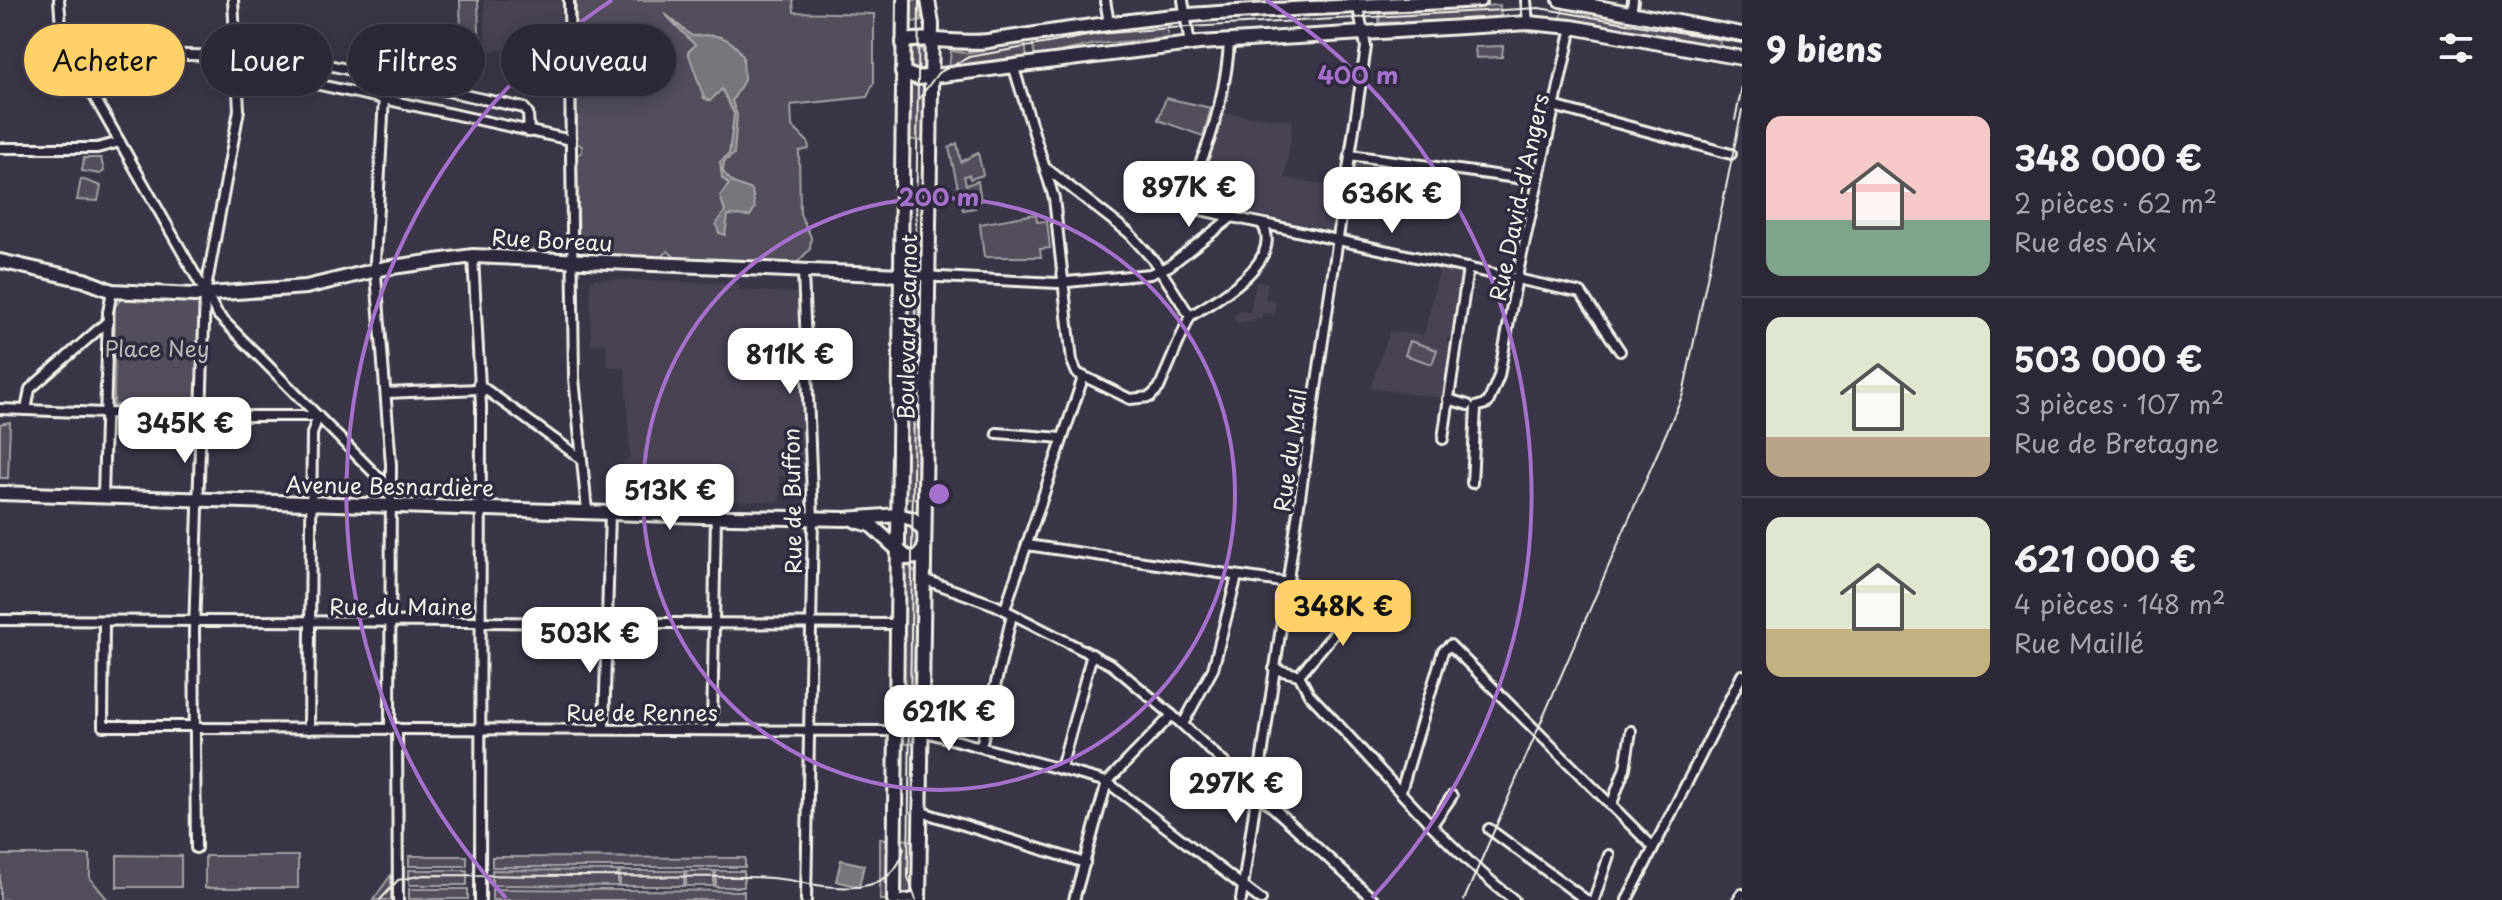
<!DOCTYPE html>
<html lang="fr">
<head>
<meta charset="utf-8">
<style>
  body { margin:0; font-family:"Playpen Sans",sans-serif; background:#34303d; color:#f1f3f6; height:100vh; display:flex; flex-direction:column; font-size:30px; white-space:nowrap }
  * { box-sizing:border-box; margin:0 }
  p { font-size:26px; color:#a6a6ad }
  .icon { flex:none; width:44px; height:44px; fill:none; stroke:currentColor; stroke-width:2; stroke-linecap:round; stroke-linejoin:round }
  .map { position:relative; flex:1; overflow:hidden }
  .sheet { display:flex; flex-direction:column; background:#2c2835; width:760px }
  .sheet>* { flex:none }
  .banner { position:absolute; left:24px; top:24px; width:760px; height:72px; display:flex; gap:16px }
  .price { position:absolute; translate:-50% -68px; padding:0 18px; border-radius:16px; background:#fff; color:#222; font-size:26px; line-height:52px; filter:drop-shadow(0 2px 4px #0008) }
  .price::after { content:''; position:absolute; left:50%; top:48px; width:24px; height:18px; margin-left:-12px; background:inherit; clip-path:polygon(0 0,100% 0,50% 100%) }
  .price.selected { background:#ffd166; color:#111 }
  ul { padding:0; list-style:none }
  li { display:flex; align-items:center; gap:24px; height:200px; padding:0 24px }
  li+li { border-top:2px solid #484450 }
  li span { display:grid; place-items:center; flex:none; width:224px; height:160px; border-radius:16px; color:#555 }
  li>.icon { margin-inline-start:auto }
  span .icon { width:96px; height:96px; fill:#fffc; stroke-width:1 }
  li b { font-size:34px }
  h2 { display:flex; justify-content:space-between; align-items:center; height:96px; padding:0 24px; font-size:34px }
  .pill { padding:0 28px; border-radius:36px; background:#2c2835; box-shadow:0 4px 20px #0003,0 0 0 2px #484450; font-size:28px; line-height:72px }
  .pill.selected { background:#ffd166; color:#111 }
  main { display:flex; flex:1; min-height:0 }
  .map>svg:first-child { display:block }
</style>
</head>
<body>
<main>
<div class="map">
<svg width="1742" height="900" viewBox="0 0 1742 900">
  <rect width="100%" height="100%" fill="#3b3647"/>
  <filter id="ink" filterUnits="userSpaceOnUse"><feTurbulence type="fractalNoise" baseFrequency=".0125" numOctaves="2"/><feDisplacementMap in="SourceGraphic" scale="16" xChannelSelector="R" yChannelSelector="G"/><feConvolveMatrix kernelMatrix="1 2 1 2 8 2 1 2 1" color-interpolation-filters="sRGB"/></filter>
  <g filter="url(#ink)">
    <!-- built -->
    <g fill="#484352">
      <path d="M484 0H564L563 61 551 58V49L486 51Z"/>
      <path d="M1219 113 1293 120 1285 178 1339 187 1332 230 1189 200 1197 178H1201Z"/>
      <path d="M1440 268 1461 273 1452 337H1447L1446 343 1451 345 1443 398 1370 388 1390 331 1424 335Z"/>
      <path d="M596 279 739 284V290L796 293 806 475 779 476 780 502 639 497 626 483 622 467 624 461 630 459 625 368 608 366 606 344 591 345 590 282Z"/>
      <path d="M1256 282 1268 283 1265 299 1276 301 1274 314 1263 313 1262 318 1238 323 1233 317 1240 311 1250 312Z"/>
    </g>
    <!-- green -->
    <g fill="#534e5c" stroke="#a4a0a2" stroke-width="2">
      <path d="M460 0H478L479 34H461Z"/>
      <path d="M576 0H793L794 12 874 14V82L867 97 791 105 792 126 808 142 809 149 799 151 800 214 811 237 810 249 796 264 677 259 668 251 660 258 579 254 577 155 582 152V146L577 143Z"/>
      <path d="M910 0H922L921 21 910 22Z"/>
      <path d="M1500 5 1501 19 1379 23 1380 12Z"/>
      <path d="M1563 6 1721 35 1719 48 1561 20Z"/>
      <path d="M1167 23 1168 38 1096 44 1035 57 1032 41Z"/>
      <path d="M1025 42 1027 58 949 69 951 51 965 53Z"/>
      <path d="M916 45 925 53 923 68 918 72 909 65V51Z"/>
      <path d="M1503 46 1502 57 1476 58 1475 47Z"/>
      <path d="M905 84H924V141L906 139Z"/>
      <path d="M1166 98 1211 108 1203 136 1158 120Z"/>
      <path d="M957 143 961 162 978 153 983 175 970 179 969 175 964 176 966 185 978 181 981 201 974 203 975 208 963 210 949 148Z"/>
      <path d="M84 158H101L104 171 100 174 82 171Z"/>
      <path d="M1354 158 1380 163 1375 194 1352 191Z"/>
      <path d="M81 179 101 186 98 201 77 200Z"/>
      <path d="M1036 214 1037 222 1047 221 1050 248 1040 249 1041 257H984L980 224Z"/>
      <path d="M918 297 917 498H906V298Z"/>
      <path d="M122 298 193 300 199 305 196 408 189 410 114 405 115 306Z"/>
      <path d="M1410 341 1437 350 1432 364 1405 355Z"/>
      <path d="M10 422 8 478H0V424Z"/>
      <path d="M905 521 917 532V547L912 552 903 546Z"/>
      <path d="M905 563 917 574 913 700 901 698Z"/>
      <path d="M901 710H915L916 744H898Z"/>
      <path d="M880 839H889L890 900H880Z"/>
      <path d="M902 839 915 841 914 892 899 897Z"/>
      <path d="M0 855H90V878L108 900H0Z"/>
      <path d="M117 855 181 856V887H117Z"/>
      <rect x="205" y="856" width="93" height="32"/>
      <rect x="409" y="856" width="58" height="10"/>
      <path d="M492 857 745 858V867H492Z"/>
      <rect x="409" y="870" width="58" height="15"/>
      <path d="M492 870 618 871V886L492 885Z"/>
      <rect x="620" y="871" width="64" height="15"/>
      <rect x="686" y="871" width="28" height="15"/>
      <rect x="716" y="871" width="28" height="16"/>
      <path d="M391 875V900H373Z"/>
      <rect x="409" y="889" width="59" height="10"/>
      <path d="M492 889 744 891V900H492Z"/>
    </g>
    <!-- water -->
    <g fill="#78747b" stroke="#aaa6a7" stroke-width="2">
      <path d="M664 13 692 36C713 34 730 34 743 56L744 80 732 101 737 115 734 154 724 162 723 172 733 183 752 190 755 208 750 216 728 215 725 235 719 233 716 224 725 211 720 196 729 184 722 178 720 162 729 154 734 114 722 89 710 101 704 98 688 52 695 45Z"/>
      <path d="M841 860 864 865 859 887 836 881Z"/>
    </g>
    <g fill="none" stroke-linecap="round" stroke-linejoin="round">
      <!-- street casing -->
      <g stroke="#f4f1e8" stroke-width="14">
        <g id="street">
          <path d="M59 0 62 40 218 315 382 481 390 485"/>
          <path d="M569 0 574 378 587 511"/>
          <path d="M1105 0 1109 23"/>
          <path d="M1183 0 1190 45"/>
          <path d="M1526 0 1528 23"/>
          <path d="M1631 14 1633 0"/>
          <path d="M1229 41C1228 77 1214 134 1199 166 1193 178 1179 193 1182 206L1581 293 1620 351"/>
          <path d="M72 58 88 53 238 56"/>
          <path d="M1013 65 1054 198 1072 361 1077 373 1130 399 1150 397 1159 388 1190 316"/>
          <path d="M238 67 571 140"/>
          <path d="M282 76 284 60 292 57 524 108 528 113 529 132"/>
          <path d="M384 97 375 262 391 464 390 728"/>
          <path d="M1557 107 1731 154"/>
          <path d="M0 148H97L120 142"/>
          <path d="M1350 155 1538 181"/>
          <path d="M1047 169 1129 233 1155 262 1190 316"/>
          <path d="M473 256 481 406 480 900"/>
          <path d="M803 272 813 519 806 900"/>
          <path d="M901 275 1057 283 1150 274 1169 266 1232 217"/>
          <path d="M1190 316C1217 300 1285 261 1262 224"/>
          <path d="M478 384 579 457"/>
          <path d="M387 393 478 389"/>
          <path d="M1448 399 1468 405"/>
          <path d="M1476 407 1488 403 1499 376 1518 272 1572 27"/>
          <path d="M0 409 185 416H318L312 434 309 729"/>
          <path d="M26 410 30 389 108 321"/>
          <path d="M997 433 1062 438"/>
          <path d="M1443 439 1468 268"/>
          <path d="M1472 483 1476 407"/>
          <path d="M103 497 108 312 112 291"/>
          <path d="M1027 545 1282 582 1363 600 1299 675"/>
          <path d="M923 579 995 605 1112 665 1172 715 1374 900"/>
          <path d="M1005 609 1083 378"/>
          <path d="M0 620 897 624"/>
          <path d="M104 622 103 726H194"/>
          <path d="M1274 669 1299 675 1309 694C1376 763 1438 841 1514 900"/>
          <path d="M1183 724 1213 669 1237 576"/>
          <path d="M196 728 894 731"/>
          <path d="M397 728 398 900"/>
          <path d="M604 729 610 512"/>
          <path d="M712 729 716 516"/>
          <path d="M922 731 1107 782 1261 900"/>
          <path d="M981 746 1012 615"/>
          <path d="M1061 768 1092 654"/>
          <path d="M1401 791 1443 651 1450 645 1653 847"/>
          <path d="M1611 806 1625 768 1631 731"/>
          <path d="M922 812 1085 863"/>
          <path d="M1432 825 1452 796"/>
          <path d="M1489 829 1586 900"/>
          <path d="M196 848 194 631 205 294 239 110 233 0"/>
          <path d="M902 900 920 897"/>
          <path d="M1074 900 1107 782 1172 715"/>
          <path d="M1241 900 1366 47 1357 3"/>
          <path d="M1594 900 1609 855"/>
          <path d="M1627 900 1742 675"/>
          <path d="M1738 900 1742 894"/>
        </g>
      </g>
      <!-- secondary casing -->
      <g stroke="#f4f1e8" stroke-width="18">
        <g id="secondary">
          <path d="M1560 0 1742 34"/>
          <path d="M903 42C923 35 962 45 988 41 1050 32 1112 22 1175 16 1276 8 1378 6 1480 0"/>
          <path d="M902 72 918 78 1199 43 1528 23 1572 27 1742 58"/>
          <path d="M0 261 84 280 112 291 194 295 306 287 385 268 473 256 901 275"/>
          <path d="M0 493 732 517 846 519 898 515 913 519 923 530"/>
          <path d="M856 521 871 525 907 558 918 557 922 552"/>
          <path d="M894 900 904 0"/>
          <path d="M919 900 932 24 928 0"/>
        </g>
      </g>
      <!-- street -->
      <use href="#street" stroke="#2f2a3d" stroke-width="8"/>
      <!-- secondary -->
      <use href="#secondary" stroke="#2f2a3d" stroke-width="12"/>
      <!-- tram -->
      <g stroke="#f4f1e8" stroke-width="2">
        <path d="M918 100 938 73 969 57 1099 34 1169 28 1539 8 1742 43"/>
        <path d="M1735 120 1742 86"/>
        <path d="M380 900 398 880 424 875 744 877C759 877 774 878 789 880 832 889 893 900 904 848"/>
        <path d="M916 900 908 877 919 0"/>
        <path d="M1464 900 1683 394 1742 110"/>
      </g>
    </g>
  </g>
  <!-- distance rings -->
  <g fill="none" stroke="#a571cd" stroke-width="4">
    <circle cx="939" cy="494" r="296"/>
    <path d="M506 898A592 592 0 0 1 612 0M1266 0A592 592 0 0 1 1372 898"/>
  </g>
  <g text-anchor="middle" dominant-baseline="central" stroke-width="7" stroke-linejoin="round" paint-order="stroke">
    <!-- street labels -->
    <g font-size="22" fill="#f4f1e8" stroke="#2f2a3d">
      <text transform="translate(1518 197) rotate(-78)">Rue David-d'Angers</text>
      <text transform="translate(552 239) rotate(3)">Rue Boreau</text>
      <text transform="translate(906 327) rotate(-89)">Boulevard Carnot</text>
      <text transform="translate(1289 450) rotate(-82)">Rue du Mail</text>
      <text transform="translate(390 485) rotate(1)">Avenue Besnardière</text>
      <text transform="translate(791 501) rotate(-91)">Rue de Buffon</text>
      <text x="401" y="605">Rue du Maine</text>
      <text x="642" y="711">Rue de Rennes</text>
    </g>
    <!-- park labels -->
    <g font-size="22" fill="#bcb8b7" stroke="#2f2a3d">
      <text x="157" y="347">Place Ney</text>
    </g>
  </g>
  <circle cx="939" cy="494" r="12" fill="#a571cd" stroke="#2f2a3d" stroke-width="4"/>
  <g font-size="24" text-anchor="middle" font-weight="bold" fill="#a571cd" stroke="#2f2a3d" stroke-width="7" stroke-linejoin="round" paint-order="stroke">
    <text x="1358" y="84">400 m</text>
    <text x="939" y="206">200 m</text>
  </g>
</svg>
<b class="price" style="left:1189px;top:229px">897K €</b>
<b class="price" style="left:1392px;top:235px">636K €</b>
<b class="price" style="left:790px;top:396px">811K €</b>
<b class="price" style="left:185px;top:465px">345K €</b>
<b class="price" style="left:670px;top:532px">513K €</b>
<b class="price selected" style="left:1343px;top:648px">348K €</b>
<b class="price" style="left:590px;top:675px">503K €</b>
<b class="price" style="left:949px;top:753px">621K €</b>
<b class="price" style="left:1236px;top:825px">297K €</b>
<div class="banner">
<a class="pill selected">Acheter</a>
<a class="pill">Louer</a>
<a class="pill">Filtres</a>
<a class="pill">Nouveau</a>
</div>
</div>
<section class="sheet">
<h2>9 biens<svg class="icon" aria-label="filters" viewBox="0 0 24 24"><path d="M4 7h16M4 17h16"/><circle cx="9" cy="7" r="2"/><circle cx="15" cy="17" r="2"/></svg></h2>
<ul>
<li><span style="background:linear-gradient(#f6c9c9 65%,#7fa58c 0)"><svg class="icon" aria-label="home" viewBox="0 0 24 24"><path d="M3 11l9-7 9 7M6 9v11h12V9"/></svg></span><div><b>348 000 €</b><p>2 pièces · 62 m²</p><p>Rue des Aix</p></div></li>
<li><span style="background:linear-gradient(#dfe7d0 75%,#b9a48a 0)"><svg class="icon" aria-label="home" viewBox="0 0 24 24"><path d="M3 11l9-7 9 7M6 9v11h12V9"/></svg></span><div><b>503 000 €</b><p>3 pièces · 107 m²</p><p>Rue de Bretagne</p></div></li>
<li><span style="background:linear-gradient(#dfe7d0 70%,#c2b280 0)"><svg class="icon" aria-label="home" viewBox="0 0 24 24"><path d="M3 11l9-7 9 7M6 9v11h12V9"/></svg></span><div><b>621 000 €</b><p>4 pièces · 148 m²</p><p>Rue Maillé</p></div></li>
</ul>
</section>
</main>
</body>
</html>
